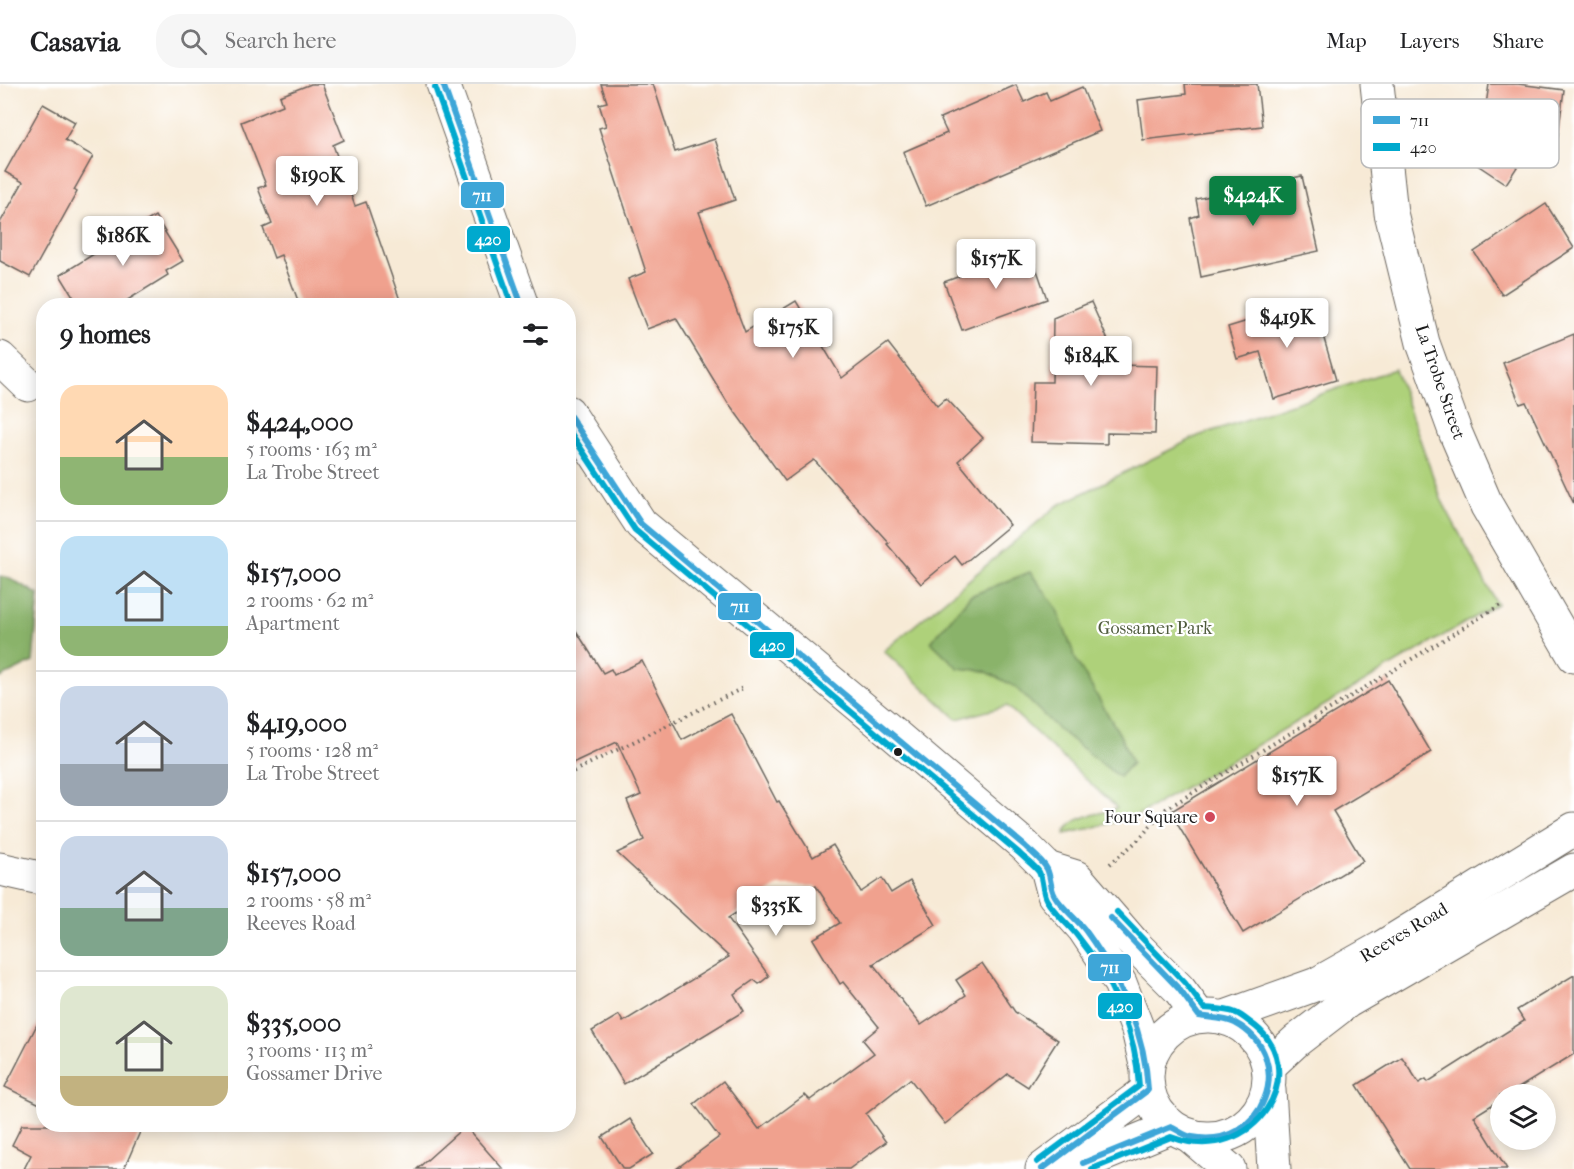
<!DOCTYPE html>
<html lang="en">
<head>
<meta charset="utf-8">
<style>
  body { margin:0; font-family:"IM FELL French Canon",serif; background:#f6f6f6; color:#202124; height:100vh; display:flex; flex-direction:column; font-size:22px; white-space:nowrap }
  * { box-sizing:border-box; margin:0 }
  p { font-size:20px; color:#757577 }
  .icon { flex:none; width:33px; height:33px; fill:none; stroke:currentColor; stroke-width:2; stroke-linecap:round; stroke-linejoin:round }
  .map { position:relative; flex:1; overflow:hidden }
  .drawer { position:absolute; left:36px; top:214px; width:540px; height:834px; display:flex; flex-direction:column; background:#fff; border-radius:24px; box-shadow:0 3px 15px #0003 }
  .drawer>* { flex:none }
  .tools { position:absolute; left:1490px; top:1000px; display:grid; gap:12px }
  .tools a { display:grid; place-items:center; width:66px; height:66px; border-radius:50%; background:#fff; box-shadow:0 3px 15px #0003; font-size:30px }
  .price { position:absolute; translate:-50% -51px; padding:0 14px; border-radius:6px; background:#fff; color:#222; font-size:20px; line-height:39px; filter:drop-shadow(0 2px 3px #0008) }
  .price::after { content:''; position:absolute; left:50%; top:36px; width:18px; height:14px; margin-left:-9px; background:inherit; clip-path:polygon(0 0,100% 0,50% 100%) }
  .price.current { background:#0b8043; color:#fff }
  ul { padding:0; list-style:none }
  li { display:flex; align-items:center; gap:18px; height:150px; padding:0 24px }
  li+li { border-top:2px solid #e0e0e0 }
  li span { display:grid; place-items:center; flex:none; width:168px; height:120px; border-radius:18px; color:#555 }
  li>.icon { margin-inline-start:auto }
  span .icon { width:72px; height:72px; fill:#fffc; stroke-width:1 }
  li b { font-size:26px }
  h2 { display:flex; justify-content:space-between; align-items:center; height:72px; padding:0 24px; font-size:26px }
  header { display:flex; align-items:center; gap:36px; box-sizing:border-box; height:84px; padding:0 30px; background:#fff; border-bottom:2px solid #e0e0e0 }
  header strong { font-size:28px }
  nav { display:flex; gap:33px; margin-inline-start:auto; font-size:21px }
  .search { width:420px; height:54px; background:#f6f6f6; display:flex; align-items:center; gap:15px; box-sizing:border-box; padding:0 21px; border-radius:24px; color:#757577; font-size:22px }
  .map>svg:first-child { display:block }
</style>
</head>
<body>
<header>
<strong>Casavia</strong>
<div class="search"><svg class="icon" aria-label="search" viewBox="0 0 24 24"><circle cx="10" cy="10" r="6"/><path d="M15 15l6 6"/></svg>Search here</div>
<nav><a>Map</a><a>Layers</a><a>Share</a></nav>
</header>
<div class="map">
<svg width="1574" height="1085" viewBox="0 0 1574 1085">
  <rect width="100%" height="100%" fill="#fff"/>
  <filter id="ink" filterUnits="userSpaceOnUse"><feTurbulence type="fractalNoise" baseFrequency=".0167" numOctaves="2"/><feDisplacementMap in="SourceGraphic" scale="12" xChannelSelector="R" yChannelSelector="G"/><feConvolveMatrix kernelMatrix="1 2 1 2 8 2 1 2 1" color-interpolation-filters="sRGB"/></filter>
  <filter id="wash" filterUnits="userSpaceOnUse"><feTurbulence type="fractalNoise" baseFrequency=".008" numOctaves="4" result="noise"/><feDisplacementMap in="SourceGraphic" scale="24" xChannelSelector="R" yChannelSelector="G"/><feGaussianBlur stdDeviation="1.35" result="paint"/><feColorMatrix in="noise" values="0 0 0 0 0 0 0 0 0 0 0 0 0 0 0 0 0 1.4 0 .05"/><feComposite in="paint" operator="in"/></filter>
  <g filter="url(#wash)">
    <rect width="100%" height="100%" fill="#f7ead6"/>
    <!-- green -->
    <path fill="#aed17a" stroke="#65764b" stroke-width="1.5" d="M1395 285 1441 415 1497 520 1133 734 1065 750C1069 731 1101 731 1117 724L1007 622 957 635 884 567 1057 422 1198 352Z"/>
    <!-- forest -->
    <g fill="#8ab36a" stroke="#536843" stroke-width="1.5">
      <path d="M1030 488 1056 523 1077 578 1120 651 1132 679 1119 693 1058 645 1014 602 985 587 958 584 931 558 970 512Z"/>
      <path d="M0 492 10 494 39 511 33 578 0 594Z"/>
    </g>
    <g id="blocks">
      <!-- building -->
      <g fill="#f0a18e">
        <path d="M311 0H322L344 56 333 61 355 122 366 118 402 222H300L281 171 274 174 263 144 272 140 258 104 266 101 241 38 283 21 280 12Z"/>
        <path d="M601 0H653L675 68 715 55 735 116 699 128 745 248 796 217 842 294 888 259 937 322 946 314 983 354 958 377 1010 441 962 481 955 472 921 500 887 460 889 459 814 376 785 397 730 321H729L676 234 647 245 628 195 646 188 599 44 606 42 599 20 607 18Z"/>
        <path d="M1185 0H1257L1262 42 1143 56 1138 16 1186 10Z"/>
        <path d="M1489 0H1518L1564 6 1558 52 1539 49 1506 100 1464 72 1483 42Z"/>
        <path d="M1016 1 1024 18 1046 8 1050 17 1082 3 1100 47 926 122 903 68 947 49 940 34Z"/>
        <path d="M43 20 75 38 65 56 93 72 74 106 77 108 30 193 0 177V139L23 98 5 88Z"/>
        <path d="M1302 92 1319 167 1201 193 1190 134 1199 131 1196 115Z"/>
        <path d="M1546 120 1574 164 1502 211 1474 168Z"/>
        <path d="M155 132 183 177 166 187 168 191 118 222H79L60 191Z"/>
        <path d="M1030 166 1047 215 962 246 944 198Z"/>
        <path d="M1313 217 1336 296 1274 315 1260 268 1237 275 1228 243Z"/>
        <path d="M1091 218 1119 281 1157 282 1155 350 1107 349V360L1031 358 1033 298H1052L1053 234Z"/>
        <path d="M1574 250V420L1526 318 1520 320 1503 279Z"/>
        <path d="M568 534 603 589 611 585 614 591 642 577 682 656 731 630 777 718 779 717 813 773 833 761 861 808 882 794 891 809 910 797 936 841 873 880 921 941 966 911 956 896 982 879 1015 928 1058 956 1028 1003 1008 990 945 1040 910 995 866 1030 886 1058 849 1085H676L719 1053 694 1020 723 997 759 1045 805 1011 810 1016 874 969 863 956 879 943 843 898 840 900 813 855 840 839 816 802H779L728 834 769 892 759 900 754 896 734 910 744 927 624 1000 592 947 619 931 623 938 729 873 617 769 644 756 627 717 641 711 617 658 568 681Z"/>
        <path d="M1388 596 1431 668 1333 727 1363 777 1243 849 1170 728Z"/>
        <path d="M1574 891V970L1507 1011H1500V1016L1474 1032 1507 1085H1410L1357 1001 1402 973 1419 999 1426 995 1428 998 1524 937 1517 926Z"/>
        <path d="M44 927V1022L5 1003Z"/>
        <path d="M630 1035 653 1070 629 1085H623L602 1053Z"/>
        <path d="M22 1041H143L124 1085H24L31 1071 12 1061Z"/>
        <path d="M465 1042 503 1085H417Z"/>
      </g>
    </g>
  </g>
  <g filter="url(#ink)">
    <use href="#blocks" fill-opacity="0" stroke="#69645d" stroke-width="1.5"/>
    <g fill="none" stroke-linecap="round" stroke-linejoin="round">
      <!-- minor casing -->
      <g stroke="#69645d" stroke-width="35">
        <g id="minor">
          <path d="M1377 0 1391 129 1423 259 1456 350 1487 422 1574 572"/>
          <path d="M0 274 28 301"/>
          <path d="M0 785 44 795"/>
          <path d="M1225 933 1317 900 1381 864 1574 745"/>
          <path d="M1269 982 1296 957 1348 917 1574 786"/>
          <path d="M1042 1085 1148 1006"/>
          <path d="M1069 1085 1171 1043"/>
        </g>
      </g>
      <!-- major casing -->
      <g stroke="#69645d" stroke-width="35">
        <g id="major">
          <path d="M443 0 522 222"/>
          <path d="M568 328 641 440 890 647 1025 762 1047 784 1054 811 1084 845 1120 899 1138 946 1147 985"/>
          <path d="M1047 784 1076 793 1134 860 1179 905 1199 932"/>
          <circle cx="1208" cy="993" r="61"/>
          <path d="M1269 1006 1274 1085"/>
          <path d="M1190 1052 1229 1085"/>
        </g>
      </g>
      <!-- path -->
      <g stroke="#69645d" stroke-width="4" stroke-dasharray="1.5 4.5" stroke-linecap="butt">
        <path d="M568 690 745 603"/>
        <path d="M1110 780 1137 757 1166 725 1502 520"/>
      </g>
      <!-- minor -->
      <use href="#minor" stroke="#fff" stroke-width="33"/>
      <!-- major -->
      <use href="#major" stroke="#fff" stroke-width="33"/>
      <!-- bus-1 casing -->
      <g stroke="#fff" stroke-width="10">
        <g id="bus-1">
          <path d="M443 0 522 222"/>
          <path d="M568 329 641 440 1025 762C1032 769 1043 777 1047 785 1051 793 1050 804 1055 812 1062 824 1076 834 1085 846 1120 894 1145 946 1148 1006L1042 1085"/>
          <path d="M1083 1079 1171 1043C1178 1046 1185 1052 1192 1053 1263 1067 1300 974 1235 939 1225 934 1210 934 1199 932L1179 905 1111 834"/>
        </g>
      </g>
      <!-- bus-2 casing -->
      <g stroke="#fff" stroke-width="10">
        <g id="bus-2">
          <path d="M435 3 512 222"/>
          <path d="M568 345 635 446 1019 769C1025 775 1034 781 1039 788 1043 796 1042 807 1046 815 1053 828 1067 839 1076 850 1111 893 1136 946 1139 1002L1037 1078"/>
          <path d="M1092 1085 1171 1053C1255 1085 1316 984 1251 939 1247 936 1241 931 1236 929 1226 925 1214 925 1204 924L1185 899 1117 828"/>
        </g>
      </g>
      <!-- bus-1 -->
      <use href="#bus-1" stroke="#3ea6d8" stroke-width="6"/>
      <!-- bus-2 -->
      <use href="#bus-2" stroke="#00a9ce" stroke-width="6"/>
    </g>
  </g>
  <!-- markers -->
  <circle fill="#1c1c1c" stroke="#fff" stroke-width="2" cx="898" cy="668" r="5"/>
  <circle fill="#d1495b" stroke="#fff" stroke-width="2" cx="1210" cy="733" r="6"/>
  <g text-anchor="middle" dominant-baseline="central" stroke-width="4.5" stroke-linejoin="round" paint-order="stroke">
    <!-- street labels -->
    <g font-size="18" fill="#1c1c1c" stroke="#fff">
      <text transform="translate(1440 298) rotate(71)">La Trobe Street</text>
      <text transform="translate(1404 849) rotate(-31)">Reeves Road</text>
    </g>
    <!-- park labels -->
    <g font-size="18" fill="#4f5b3d" stroke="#fff">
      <text x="1155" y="544">Gossamer Park</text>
    </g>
    <!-- poi labels -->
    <g font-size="18" fill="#1c1c1c" stroke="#fff" text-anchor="end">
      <text x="1198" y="733">Four Square</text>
    </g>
  </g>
  <!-- legend -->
  <rect x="1361" y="15" width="198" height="69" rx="9" fill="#fff" stroke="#bbb" stroke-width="1.5"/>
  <rect x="1373" y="32" width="27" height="8" fill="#3ea6d8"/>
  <rect x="1373" y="59" width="27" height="8" fill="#00a9ce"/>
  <g font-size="16" fill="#1c1c1c">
    <text x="1410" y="42">711</text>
    <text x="1410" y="69">420</text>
  </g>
  <g stroke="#fff" stroke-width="2">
    <rect x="460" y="97" width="45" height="28" rx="6" fill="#3ea6d8"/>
    <rect x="466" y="141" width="45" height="28" rx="6" fill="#00a9ce"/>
    <rect x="717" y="508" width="45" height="29" rx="6" fill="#3ea6d8"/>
    <rect x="749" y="547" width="46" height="28" rx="6" fill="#00a9ce"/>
    <rect x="1087" y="869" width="45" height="29" rx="6" fill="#3ea6d8"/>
    <rect x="1097" y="908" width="46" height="28" rx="6" fill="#00a9ce"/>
  </g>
  <g font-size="16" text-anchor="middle" font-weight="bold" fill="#fff">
    <text x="482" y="117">711</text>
    <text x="488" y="161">420</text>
    <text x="740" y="528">711</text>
    <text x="772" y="567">420</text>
    <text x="1110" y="889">711</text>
    <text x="1120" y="928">420</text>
  </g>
</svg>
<div class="tools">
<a><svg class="icon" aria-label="layers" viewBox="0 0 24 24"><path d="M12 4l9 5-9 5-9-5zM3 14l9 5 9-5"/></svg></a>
</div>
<b class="price" style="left:317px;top:123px">$190K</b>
<b class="price current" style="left:1253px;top:143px">$424K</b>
<b class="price" style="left:123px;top:183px">$186K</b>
<b class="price" style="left:996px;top:206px">$157K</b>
<b class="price" style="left:1287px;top:265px">$419K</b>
<b class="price" style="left:793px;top:275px">$175K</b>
<b class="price" style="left:1091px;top:303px">$184K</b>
<b class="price" style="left:1297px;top:723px">$157K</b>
<b class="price" style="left:776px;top:853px">$335K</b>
<section class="drawer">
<h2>9 homes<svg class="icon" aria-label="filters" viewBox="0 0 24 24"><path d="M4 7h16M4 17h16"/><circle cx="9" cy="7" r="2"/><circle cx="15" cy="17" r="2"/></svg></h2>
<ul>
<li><span style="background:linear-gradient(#ffd9b3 60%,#8fb573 0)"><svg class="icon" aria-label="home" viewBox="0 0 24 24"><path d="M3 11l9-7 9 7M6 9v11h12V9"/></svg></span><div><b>$424,000</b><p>5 rooms · 163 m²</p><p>La Trobe Street</p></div></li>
<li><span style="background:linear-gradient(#bfe0f5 75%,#8fb573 0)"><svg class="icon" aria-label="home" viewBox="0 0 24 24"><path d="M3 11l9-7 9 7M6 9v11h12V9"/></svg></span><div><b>$157,000</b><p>2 rooms · 62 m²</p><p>Apartment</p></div></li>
<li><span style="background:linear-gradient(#c9d6e8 65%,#9aa5b1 0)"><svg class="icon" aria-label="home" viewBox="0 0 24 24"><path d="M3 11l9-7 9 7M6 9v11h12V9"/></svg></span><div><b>$419,000</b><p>5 rooms · 128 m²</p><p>La Trobe Street</p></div></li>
<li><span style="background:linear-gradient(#c9d6e8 60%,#7fa58c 0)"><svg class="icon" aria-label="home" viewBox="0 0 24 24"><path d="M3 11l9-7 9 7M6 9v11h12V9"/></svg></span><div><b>$157,000</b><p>2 rooms · 58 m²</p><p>Reeves Road</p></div></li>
<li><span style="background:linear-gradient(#dfe7d0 75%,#c2b280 0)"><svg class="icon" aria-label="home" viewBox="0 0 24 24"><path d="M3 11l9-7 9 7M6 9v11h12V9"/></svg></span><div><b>$335,000</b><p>3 rooms · 113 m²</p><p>Gossamer Drive</p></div></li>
</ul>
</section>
</div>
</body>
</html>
